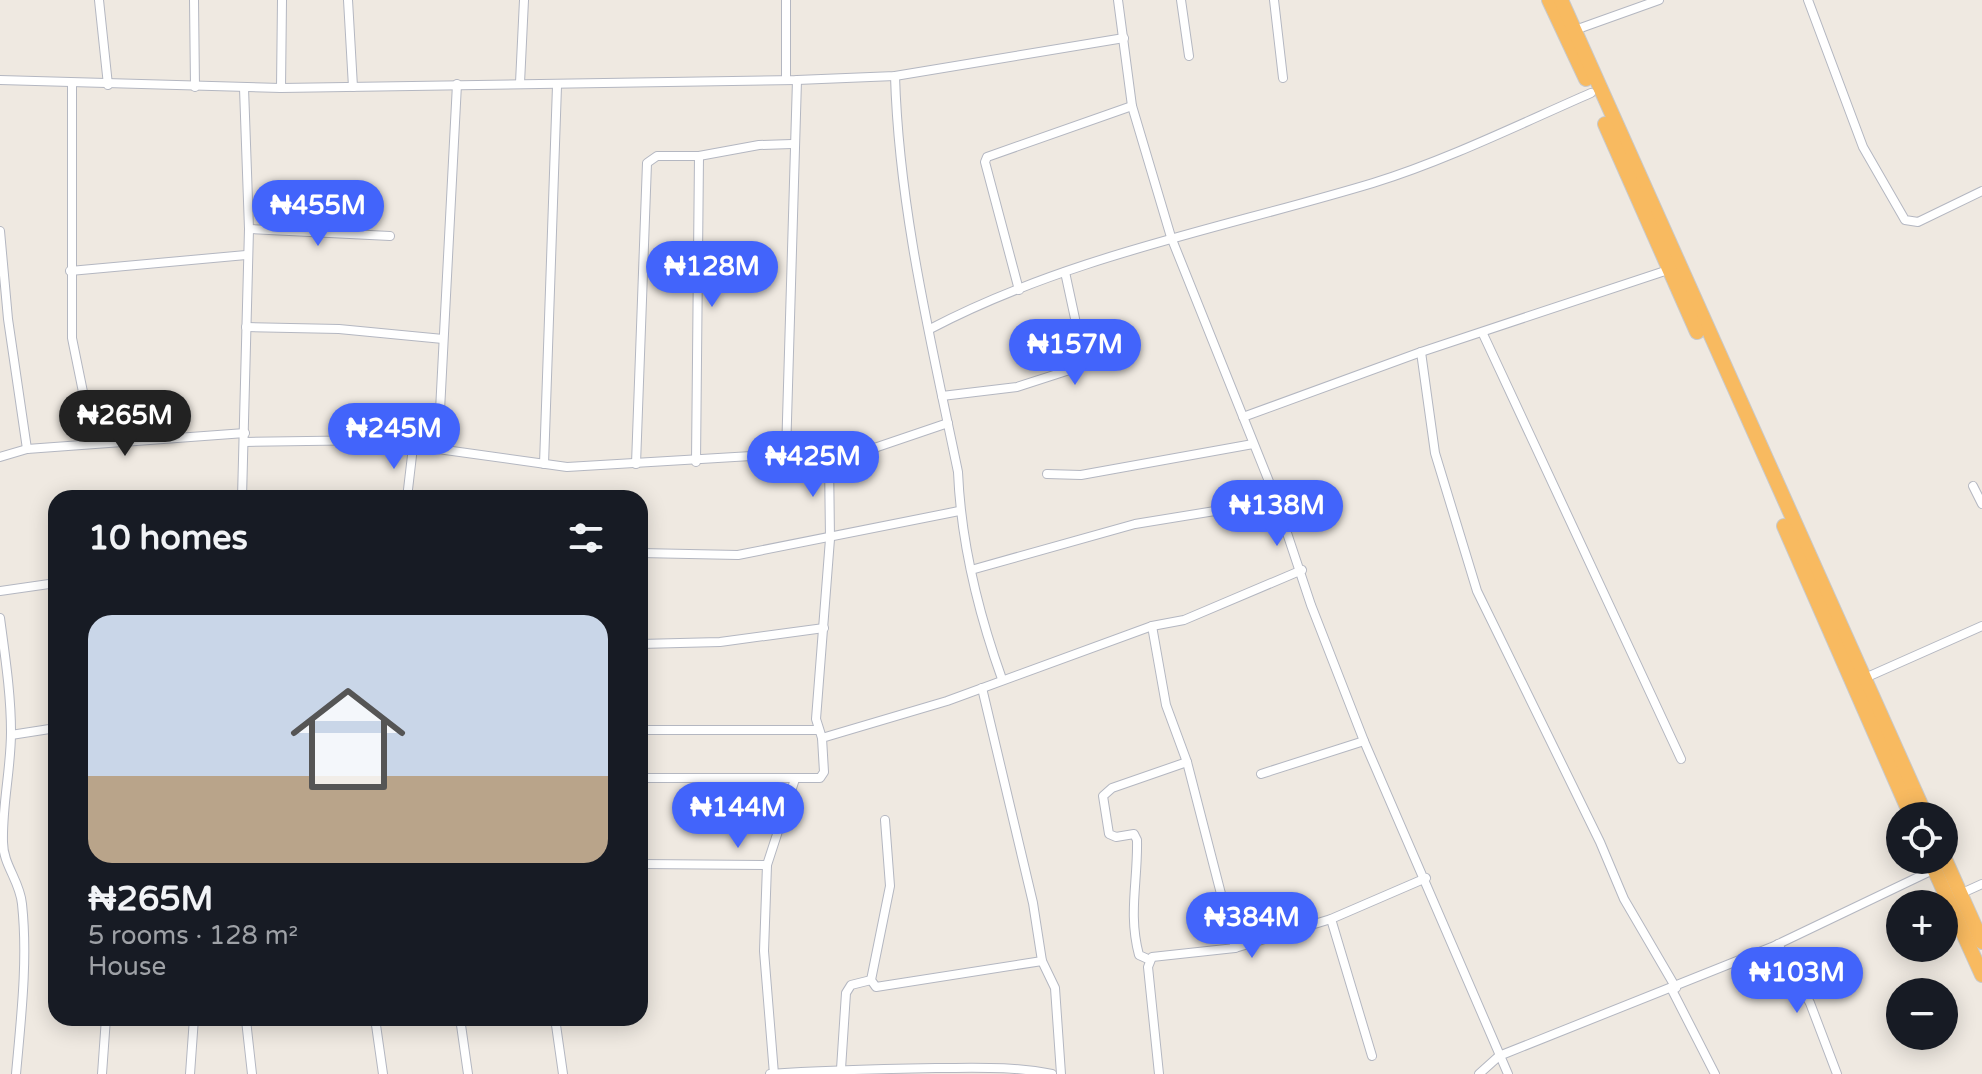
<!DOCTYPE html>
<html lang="en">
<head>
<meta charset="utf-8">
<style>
  body { margin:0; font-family:"Varela Round",sans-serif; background:#20242c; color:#f1f3f6; height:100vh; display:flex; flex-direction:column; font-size:30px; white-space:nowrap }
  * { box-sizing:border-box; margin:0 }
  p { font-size:26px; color:#9ea1a6 }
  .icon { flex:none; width:44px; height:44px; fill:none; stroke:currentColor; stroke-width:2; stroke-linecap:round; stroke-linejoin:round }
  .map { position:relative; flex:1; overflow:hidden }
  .side { position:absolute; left:48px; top:490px; width:600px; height:536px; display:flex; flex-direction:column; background:#171b24; border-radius:24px; box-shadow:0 4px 20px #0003 }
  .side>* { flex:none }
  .controls { position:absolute; left:1886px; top:802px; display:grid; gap:16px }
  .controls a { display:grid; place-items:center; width:72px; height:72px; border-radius:50%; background:#171b24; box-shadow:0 4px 20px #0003; font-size:40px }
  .price { position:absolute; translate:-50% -68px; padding:0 18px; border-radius:28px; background:#4264fb; color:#fff; font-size:26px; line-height:52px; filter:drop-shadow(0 2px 4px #0008) }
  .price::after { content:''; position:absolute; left:50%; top:48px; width:24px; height:18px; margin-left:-12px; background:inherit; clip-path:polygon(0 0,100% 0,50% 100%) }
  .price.on { background:#222; color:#fff }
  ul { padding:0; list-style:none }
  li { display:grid; align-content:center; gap:16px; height:424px; padding:0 40px }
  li+li { border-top:2px solid #363941 }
  li span { display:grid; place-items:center; height:248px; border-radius:24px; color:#555 }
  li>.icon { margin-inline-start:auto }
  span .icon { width:144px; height:144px; fill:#fffc; stroke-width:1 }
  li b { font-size:34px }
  h2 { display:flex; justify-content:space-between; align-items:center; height:96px; padding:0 40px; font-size:34px }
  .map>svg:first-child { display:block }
</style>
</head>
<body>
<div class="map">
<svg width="1982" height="1074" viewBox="0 0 1982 1074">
  <rect width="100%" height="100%" fill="#efe9e1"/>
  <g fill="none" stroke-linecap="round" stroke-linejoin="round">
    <!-- minor casing -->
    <g stroke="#b4b7c1" stroke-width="10">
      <g id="minor">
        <path d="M99 0 108 85"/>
        <path d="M194 0 195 87"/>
        <path d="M348 0 353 87"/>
        <path d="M786 0V78"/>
        <path d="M1118 0 1132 106 1171 237 1274 494 1311 605 1364 741 1508 1074"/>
        <path d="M1181 0 1189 56"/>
        <path d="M1274 0 1283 78"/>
        <path d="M1808 0 1863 147 1905 220 1918 222 1982 191"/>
        <path d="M1575 30 1659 0"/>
        <path d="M895 76C899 210 931 341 958 472 961 543 978 612 1002 679"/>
        <path d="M0 80 281 88 797 80 895 76 1124 38"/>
        <path d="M520 83 524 0"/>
        <path d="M72 84V338L83 392"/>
        <path d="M457 84 438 449 567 467 786 454 839 460 948 423"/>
        <path d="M281 88 282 0"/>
        <path d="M249 229 390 236"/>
        <path d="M0 231 8 319 27 449"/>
        <path d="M70 271 246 255"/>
        <path d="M1019 290 985 162 987 157 1132 106"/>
        <path d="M246 327 339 329 443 339"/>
        <path d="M930 329C1069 256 1224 228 1373 183 1447 160 1520 124 1591 93"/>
        <path d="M1483 334 1681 759"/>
        <path d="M1421 352 1435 453 1477 591 1600 842 1624 899 1676 988"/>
        <path d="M942 396 1017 387 1085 365 1065 272"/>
        <path d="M1243 417 1421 352 1668 270"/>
        <path d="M245 442 378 440 438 449"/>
        <path d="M786 454 797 80"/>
        <path d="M0 457 27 449 245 433"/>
        <path d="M696 462 699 156"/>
        <path d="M544 464 557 86"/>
        <path d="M636 464 647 163 657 156H699L759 145 792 144"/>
        <path d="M1047 474 1081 475 1253 444"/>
        <path d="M1973 486 1982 504"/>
        <path d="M242 498 249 229 244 88"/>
        <path d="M407 498 413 447"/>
        <path d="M640 553 738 555 959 511"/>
        <path d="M971 570 1135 524 1233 508 1274 494"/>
        <path d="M0 591 56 583"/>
        <path d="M0 618C5 656 11 694 11 732 11 769 2 805 3 842 3 865 20 881 22 904 28 960 21 1018 16 1074"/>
        <path d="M1152 626 1166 705 1187 762 1235 948"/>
        <path d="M640 644 720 642 824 628"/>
        <path d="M1865 678 1982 626"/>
        <path d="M982 688 1033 903 1042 961 1055 988 1061 1074"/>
        <path d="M640 730H818"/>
        <path d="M11 735 56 728"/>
        <path d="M822 738 816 719 830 539 829 459"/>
        <path d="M1261 774 1364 741"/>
        <path d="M640 778H820L824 772 822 738 947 701 1152 626 1184 620 1302 570"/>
        <path d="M885 820 890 886 871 980 876 987 1042 961"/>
        <path d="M640 864 767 865 795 779"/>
        <path d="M767 865 764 951 774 1074"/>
        <path d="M1960 894 1982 884"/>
        <path d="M1331 919 1372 1056"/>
        <path d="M1778 944 1810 1003 1837 1074"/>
        <path d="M1150 960 1139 955C1128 914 1138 881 1137 840L1134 834 1116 837 1109 834 1103 796 1112 788 1187 762"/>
        <path d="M1672 990 1715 1074"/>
        <path d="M251 1018 246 1020 252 1074"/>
        <path d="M375 1018 383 1074"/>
        <path d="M460 1018 468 1074"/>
        <path d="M555 1018 563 1074"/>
        <path d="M841 1069 846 993 851 985 871 980"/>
        <path d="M102 1074 106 1018"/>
        <path d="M190 1074 194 1018"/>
        <path d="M770 1074C825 1070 880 1069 936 1068 974 1068 1014 1066 1052 1074"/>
        <path d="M1159 1074 1148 967 1152 957 1235 948 1331 919 1426 878"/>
        <path d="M1479 1074 1499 1056 1772 947 1935 869"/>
      </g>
    </g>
    <!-- trunk casing -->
    <g stroke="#c9c9c9" stroke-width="16">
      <g id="trunk">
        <path d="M1549 0 1586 79"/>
        <path d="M1561 0 1926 816"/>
        <path d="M1605 124 1697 332"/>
        <path d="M1784 526 1911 816"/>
        <path d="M1944 857 1982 942"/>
        <path d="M1930 860 1982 975"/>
      </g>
    </g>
    <!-- minor -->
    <use href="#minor" stroke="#fff" stroke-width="8"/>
    <!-- trunk -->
    <use href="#trunk" stroke="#f8ba60" stroke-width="14"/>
  </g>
</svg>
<div class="controls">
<a><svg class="icon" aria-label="locate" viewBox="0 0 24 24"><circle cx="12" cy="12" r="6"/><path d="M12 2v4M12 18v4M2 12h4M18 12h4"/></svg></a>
<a>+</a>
<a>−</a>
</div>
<b class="price" style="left:318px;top:248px">₦455M</b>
<b class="price" style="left:712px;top:309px">₦128M</b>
<b class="price" style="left:1075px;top:387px">₦157M</b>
<b class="price on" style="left:125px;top:458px">₦265M</b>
<b class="price" style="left:394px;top:471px">₦245M</b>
<b class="price" style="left:813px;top:499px">₦425M</b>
<b class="price" style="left:1277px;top:548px">₦138M</b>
<b class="price" style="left:738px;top:850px">₦144M</b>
<b class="price" style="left:1252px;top:960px">₦384M</b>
<b class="price" style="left:1797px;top:1015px">₦103M</b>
<section class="side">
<h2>10 homes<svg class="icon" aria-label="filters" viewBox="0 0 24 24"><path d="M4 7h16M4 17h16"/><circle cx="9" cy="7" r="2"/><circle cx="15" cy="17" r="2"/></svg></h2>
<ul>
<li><span style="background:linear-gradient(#c9d6e8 65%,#b9a48a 0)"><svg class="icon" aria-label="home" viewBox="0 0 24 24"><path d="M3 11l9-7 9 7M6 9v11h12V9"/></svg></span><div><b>₦265M</b><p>5 rooms · 128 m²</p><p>House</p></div></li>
</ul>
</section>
</div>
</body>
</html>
